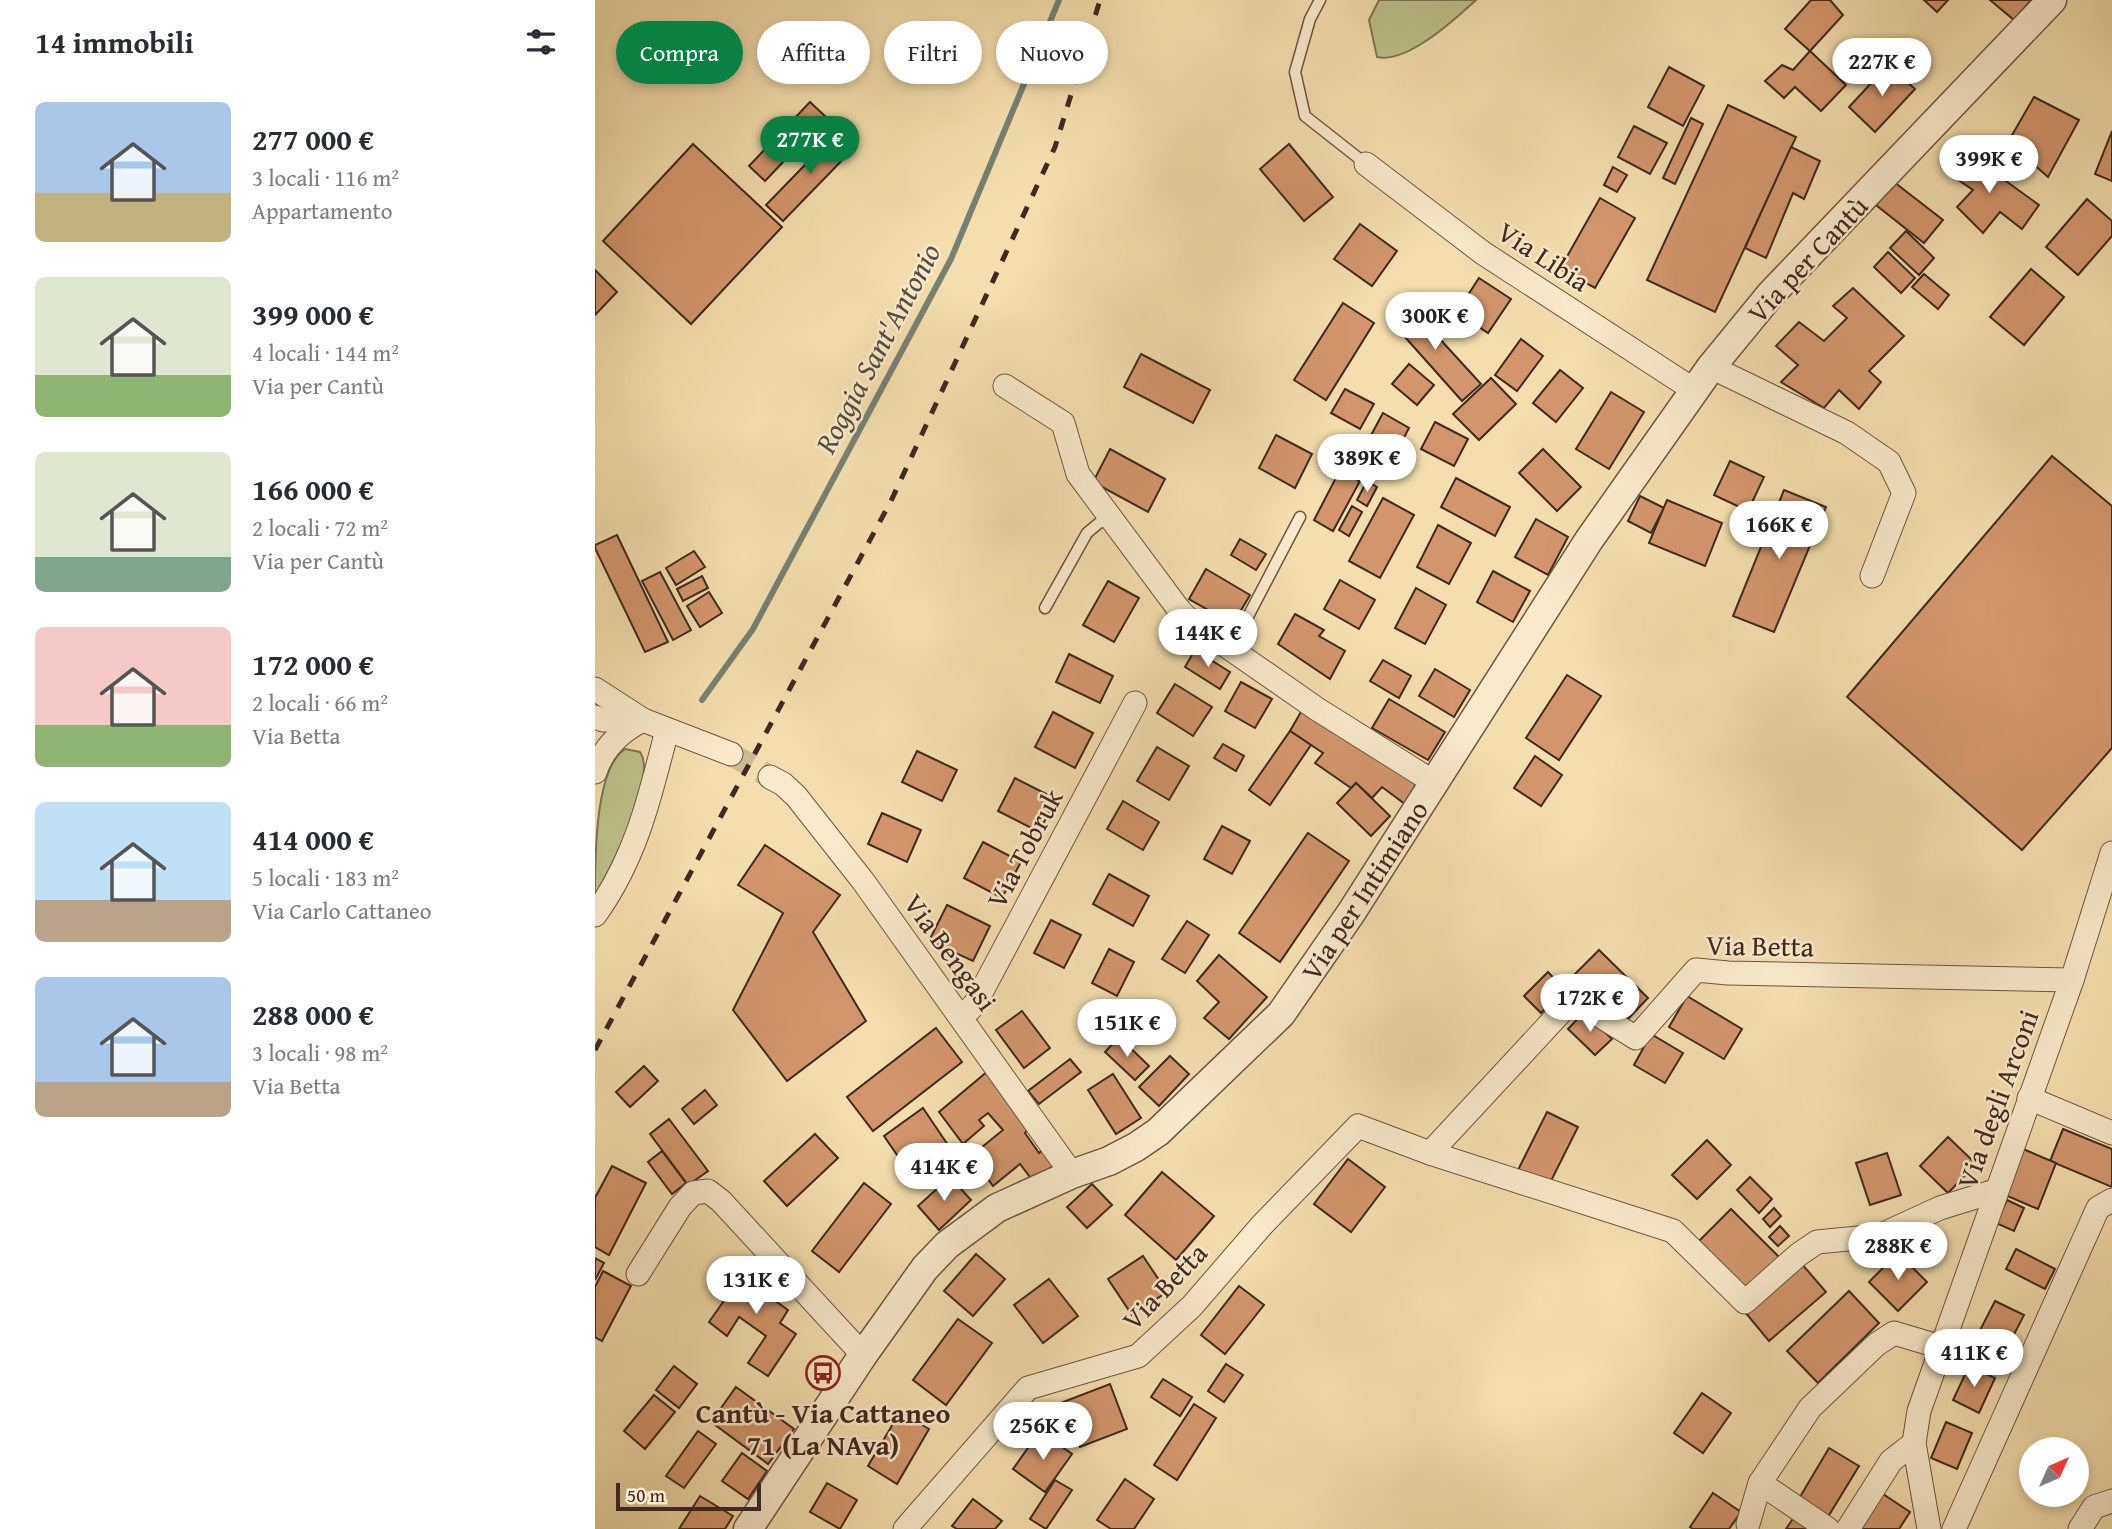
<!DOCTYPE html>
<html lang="it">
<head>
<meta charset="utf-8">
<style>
  body { margin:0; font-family:"Gentium Book Plus",serif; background:#f7f7f7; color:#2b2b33; height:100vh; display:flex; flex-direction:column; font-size:26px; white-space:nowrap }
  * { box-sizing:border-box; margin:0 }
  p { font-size:23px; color:#7c7c81 }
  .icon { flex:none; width:38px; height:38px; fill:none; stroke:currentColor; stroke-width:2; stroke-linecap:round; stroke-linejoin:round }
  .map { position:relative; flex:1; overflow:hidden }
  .sheet { display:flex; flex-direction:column; background:#fff; width:595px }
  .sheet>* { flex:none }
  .top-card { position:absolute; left:21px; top:21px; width:665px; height:63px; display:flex; gap:14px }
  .needle { width:46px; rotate:45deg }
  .fabs { position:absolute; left:1424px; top:1437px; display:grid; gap:14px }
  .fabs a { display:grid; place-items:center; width:70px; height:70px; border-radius:50%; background:#fff; box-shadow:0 4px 10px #0003; font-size:35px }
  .scale { position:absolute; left:21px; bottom:18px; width:145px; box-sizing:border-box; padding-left:7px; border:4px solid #3f2920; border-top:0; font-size:19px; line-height:24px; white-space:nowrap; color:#3f2920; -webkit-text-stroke:5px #f8eaca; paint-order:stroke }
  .price { position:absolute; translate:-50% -60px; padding:0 16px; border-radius:24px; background:#fff; color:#222; font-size:23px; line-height:46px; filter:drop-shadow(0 2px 4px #0008) }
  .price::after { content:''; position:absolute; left:50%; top:42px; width:21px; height:16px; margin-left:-10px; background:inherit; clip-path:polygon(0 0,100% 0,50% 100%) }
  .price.selected { background:#0b8043; color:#fff }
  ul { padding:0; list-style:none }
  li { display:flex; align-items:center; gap:21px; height:175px; padding:0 35px }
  li span { display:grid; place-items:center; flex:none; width:196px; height:140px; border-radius:10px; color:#555 }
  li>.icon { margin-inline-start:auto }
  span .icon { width:84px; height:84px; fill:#fffc; stroke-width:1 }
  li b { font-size:30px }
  h2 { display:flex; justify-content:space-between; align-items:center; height:84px; padding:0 35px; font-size:30px }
  .pill { padding:0 24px; border-radius:32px; background:#fff; box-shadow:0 4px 10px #0003; font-size:24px; line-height:63px }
  .pill.selected { background:#0b8043; color:#fff }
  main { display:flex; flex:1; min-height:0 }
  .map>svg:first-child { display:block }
</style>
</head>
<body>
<main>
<section class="sheet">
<h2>14 immobili<svg class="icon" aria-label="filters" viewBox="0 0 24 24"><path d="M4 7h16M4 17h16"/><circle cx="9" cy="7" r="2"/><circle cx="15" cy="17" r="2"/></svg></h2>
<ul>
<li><span style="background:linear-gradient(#a9c7e8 65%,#c2b280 0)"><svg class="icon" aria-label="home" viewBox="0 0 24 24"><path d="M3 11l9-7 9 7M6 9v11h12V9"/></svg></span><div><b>277 000 €</b><p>3 locali · 116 m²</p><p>Appartamento</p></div></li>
<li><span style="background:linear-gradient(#dfe7d0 70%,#8fb573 0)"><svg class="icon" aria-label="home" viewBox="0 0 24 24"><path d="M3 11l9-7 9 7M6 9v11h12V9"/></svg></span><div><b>399 000 €</b><p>4 locali · 144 m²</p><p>Via per Cantù</p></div></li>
<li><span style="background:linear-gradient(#dfe7d0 75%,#7fa58c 0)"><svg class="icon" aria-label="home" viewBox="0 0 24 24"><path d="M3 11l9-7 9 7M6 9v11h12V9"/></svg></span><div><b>166 000 €</b><p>2 locali · 72 m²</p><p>Via per Cantù</p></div></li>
<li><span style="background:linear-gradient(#f6c9c9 70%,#8fb573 0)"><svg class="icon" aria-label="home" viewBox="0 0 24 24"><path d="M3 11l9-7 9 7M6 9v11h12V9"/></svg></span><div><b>172 000 €</b><p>2 locali · 66 m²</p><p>Via Betta</p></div></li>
<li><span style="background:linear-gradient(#bfe0f5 70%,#b9a48a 0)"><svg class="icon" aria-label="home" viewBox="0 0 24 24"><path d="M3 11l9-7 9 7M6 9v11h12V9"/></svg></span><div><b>414 000 €</b><p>5 locali · 183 m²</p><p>Via Carlo Cattaneo</p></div></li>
<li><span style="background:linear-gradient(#a9c7e8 75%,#b9a48a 0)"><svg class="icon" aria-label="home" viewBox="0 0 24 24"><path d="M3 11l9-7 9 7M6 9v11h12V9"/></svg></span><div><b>288 000 €</b><p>3 locali · 98 m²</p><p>Via Betta</p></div></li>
</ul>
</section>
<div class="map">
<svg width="1517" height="1529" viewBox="0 0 1517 1529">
  <rect width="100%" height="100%" fill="#f4dead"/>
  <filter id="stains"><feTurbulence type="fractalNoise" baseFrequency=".00286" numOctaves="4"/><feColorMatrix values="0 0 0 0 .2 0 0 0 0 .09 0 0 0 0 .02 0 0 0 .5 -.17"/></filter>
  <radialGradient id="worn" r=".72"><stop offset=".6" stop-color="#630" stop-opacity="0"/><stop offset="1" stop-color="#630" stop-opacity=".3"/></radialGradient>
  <!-- green -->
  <g fill="#bcc189" stroke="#7e7554" stroke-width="2">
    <path d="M784 0H881C860 19 812 64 782 57L774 20Z"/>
    <path d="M30 749 45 752C63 778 15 869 0 895 0 858 0 768 30 749Z"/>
  </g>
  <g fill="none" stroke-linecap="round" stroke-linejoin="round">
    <!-- stream -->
    <path stroke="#778172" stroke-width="6" d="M107 700 158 629 356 259 464 0"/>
  </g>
  <!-- building -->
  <g fill="#d3966c" stroke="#3f2920" stroke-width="2">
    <path d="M1216 0H1235L1248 15 1215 51 1190 29Z"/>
    <path d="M1329 0H1353L1342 12Z"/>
    <path d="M1395 0H1436L1419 20Z"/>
    <path d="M1215 51 1251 85 1226 111 1200 87 1189 98 1170 81 1187 65 1198 70Z"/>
    <path d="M1293 65 1320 89 1280 132 1254 107Z"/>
    <path d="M1074 67 1109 86 1088 126 1053 107Z"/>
    <path d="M1439 97 1484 120 1453 177 1413 142Z"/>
    <path d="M215 102 231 117 170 181 154 166Z"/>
    <path d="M1133 105 1201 137 1120 312 1052 280Z"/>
    <path d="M1096 118 1108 124 1080 184 1068 178Z"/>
    <path d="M1039 126 1072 143 1055 174 1023 157Z"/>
    <path d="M1517 131V181L1500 174Z"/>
    <path d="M242 132 259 148 188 221 171 205Z"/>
    <path d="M98 144 187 227 96 324 8 241Z"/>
    <path d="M694 144 738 197 709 221 665 169Z"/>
    <path d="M1196 147 1225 161 1209 199 1198 193 1171 258 1150 248Z"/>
    <path d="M1368 150 1444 205 1427 229 1405 212 1388 233 1362 207 1378 190 1350 171Z"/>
    <path d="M1018 167 1032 175 1022 192 1009 185Z"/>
    <path d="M1299 182 1348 220 1329 243 1281 205Z"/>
    <path d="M1005 198 1040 218 1000 288 965 269Z"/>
    <path d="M1492 199 1517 221V236L1483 275 1451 247Z"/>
    <path d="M765 224 802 251 777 286 739 259Z"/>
    <path d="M1311 231 1339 258 1324 275 1295 248Z"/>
    <path d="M1293 252 1320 278 1306 293 1279 267Z"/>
    <path d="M1436 269 1469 297 1429 345 1395 317Z"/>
    <path d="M0 270 22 292 0 315Z"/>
    <path d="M1329 274 1354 295 1343 309 1317 287Z"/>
    <path d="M884 278 916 299 893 333 862 312Z"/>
    <path d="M1258 288 1309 336 1274 371 1286 382 1264 409 1244 390 1229 408 1186 382 1203 365 1181 346 1204 322 1229 341 1252 318 1238 306Z"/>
    <path d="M811 302 886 384 867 401 793 318Z"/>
    <path d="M748 303 779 323 731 400 699 380Z"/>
    <path d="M926 339 948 356 922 391 900 375Z"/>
    <path d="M546 354 615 390 598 423 529 387Z"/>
    <path d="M814 364 839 385 822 405 797 384Z"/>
    <path d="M965 370 988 388 961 422 938 403Z"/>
    <path d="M896 378 921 404 884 440 858 414Z"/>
    <path d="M750 389 779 404 765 429 736 413Z"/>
    <path d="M1016 392 1049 412 1014 469 981 449Z"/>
    <path d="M788 413 814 428 802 451 775 437Z"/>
    <path d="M840 422 873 439 859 466 826 449Z"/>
    <path d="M681 435 717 454 700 488 664 468Z"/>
    <path d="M515 449 570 479 553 512 498 482Z"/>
    <path d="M948 449 986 487 962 511 924 473Z"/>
    <path d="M1457 456 1517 506V748L1427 850 1252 697Z"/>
    <path d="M1135 461 1169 477 1153 511 1119 495Z"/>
    <path d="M745 470 765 481 738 531 719 520Z"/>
    <path d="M861 478 915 507 900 536 846 507Z"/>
    <path d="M772 481 782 487 772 506 762 500Z"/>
    <path d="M1189 490 1231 507 1179 632 1138 616Z"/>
    <path d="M1045 496 1069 508 1056 533 1033 521Z"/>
    <path d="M788 498 819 515 785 578 754 561Z"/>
    <path d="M1072 500 1127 523 1110 566 1054 543Z"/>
    <path d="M757 506 767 512 754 536 744 530Z"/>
    <path d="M941 519 973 537 953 575 920 557Z"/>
    <path d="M843 525 876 543 854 584 822 567Z"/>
    <path d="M22 535 73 642 50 652 0 548V545Z"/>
    <path d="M645 539 671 554 661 570 636 555Z"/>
    <path d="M99 551 110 567 81 585 71 568Z"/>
    <path d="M611 569 655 595 638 624 594 599Z"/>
    <path d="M898 571 935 591 918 622 882 602Z"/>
    <path d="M65 572 96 630 78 640 47 581Z"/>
    <path d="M107 576 113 588 88 601 82 589Z"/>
    <path d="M745 580 780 600 764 629 729 609Z"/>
    <path d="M513 581 544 598 519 642 488 625Z"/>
    <path d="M821 588 851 605 830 644 800 628Z"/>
    <path d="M114 592 127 613 105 627 92 606Z"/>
    <path d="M700 614 729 630 724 636 750 651 735 679 683 644Z"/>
    <path d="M600 650 635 672 625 689 590 667Z"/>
    <path d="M474 654 518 676 505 703 461 682Z"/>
    <path d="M788 660 816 676 804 698 775 681Z"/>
    <path d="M840 669 875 690 859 717 824 696Z"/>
    <path d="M972 675 1006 696 964 760 931 738Z"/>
    <path d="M646 682 677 699 660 728 630 711Z"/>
    <path d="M580 684 617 707 598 736 562 713Z"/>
    <path d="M794 699 850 732 833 760 777 728Z"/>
    <path d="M707 710 827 779 810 804 787 787 777 798 761 783 756 788 720 763 728 753 695 731Z"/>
    <path d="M458 712 498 733 480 768 440 747Z"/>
    <path d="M695 731 716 745 675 805 654 790Z"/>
    <path d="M628 744 649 756 641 771 619 758Z"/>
    <path d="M562 747 594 766 574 800 542 781Z"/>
    <path d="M322 751 362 770 347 801 307 782Z"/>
    <path d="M940 756 967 775 946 806 919 788Z"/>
    <path d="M420 778 461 799 444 832 403 811Z"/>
    <path d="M761 783 795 816 776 836 742 803Z"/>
    <path d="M528 801 564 822 548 850 512 829Z"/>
    <path d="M287 813 326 830 312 862 273 844Z"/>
    <path d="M627 826 655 841 637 874 609 859Z"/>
    <path d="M713 833 754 861 685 962 644 933Z"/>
    <path d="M388 842 426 862 407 898 369 878Z"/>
    <path d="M170 845 245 895 218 932 271 1021 192 1081 138 1010 188 913 143 885Z"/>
    <path d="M514 874 554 896 538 926 498 904Z"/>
    <path d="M352 905 395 926 378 961 334 941Z"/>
    <path d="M456 920 486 935 469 968 439 953Z"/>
    <path d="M592 921 614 935 590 973 567 959Z"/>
    <path d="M514 949 539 962 522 996 497 983Z"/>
    <path d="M1004 950 1053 998 1030 1022 980 974Z"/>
    <path d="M624 955 672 997 634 1039 609 1018 624 1002 602 981Z"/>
    <path d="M953 972 969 989 946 1013 929 996Z"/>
    <path d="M1092 996 1147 1029 1129 1059 1074 1027Z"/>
    <path d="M427 1011 455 1048 429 1068 401 1030Z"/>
    <path d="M989 1012 1017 1039 1000 1055 973 1029Z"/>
    <path d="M341 1028 367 1062 278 1131 252 1097Z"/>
    <path d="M1056 1034 1088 1053 1070 1083 1039 1065Z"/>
    <path d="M524 1037 554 1066 540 1080 510 1052Z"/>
    <path d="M575 1056 594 1074 564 1106 544 1087Z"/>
    <path d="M475 1059 486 1072 444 1104 433 1091Z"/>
    <path d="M49 1066 63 1081 35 1107 21 1092Z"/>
    <path d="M393 1071 434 1127 430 1133 444 1153 450 1148 462 1163 438 1181 425 1164 398 1186 376 1156 408 1130 393 1113 384 1120 389 1126 368 1144 344 1112Z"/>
    <path d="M518 1074 546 1118 521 1134 493 1090Z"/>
    <path d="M110 1090 122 1105 99 1124 87 1109Z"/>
    <path d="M328 1108 359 1154 320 1181 289 1136Z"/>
    <path d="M952 1112 983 1127 952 1189 921 1174Z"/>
    <path d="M74 1119 113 1171 93 1185 55 1134Z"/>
    <path d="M1468 1129 1517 1149V1187L1455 1161Z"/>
    <path d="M220 1134 243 1158 192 1206 169 1181Z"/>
    <path d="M1353 1137 1381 1164 1353 1193 1325 1166Z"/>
    <path d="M1112 1140 1136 1165 1102 1199 1077 1175Z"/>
    <path d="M1428 1149 1461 1163 1443 1209 1410 1195Z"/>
    <path d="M67 1151 91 1183 77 1194 53 1162Z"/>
    <path d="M1292 1153 1306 1195 1275 1205 1261 1163Z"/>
    <path d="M753 1159 790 1187 756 1232 719 1204Z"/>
    <path d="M17 1166 51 1183 14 1255 0 1247V1198Z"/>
    <path d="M567 1172 619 1216 581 1260 530 1215Z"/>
    <path d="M355 1177 376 1200 344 1230 323 1206Z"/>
    <path d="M1155 1177 1177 1199 1164 1213 1142 1190Z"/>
    <path d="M269 1183 296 1204 244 1272 217 1251Z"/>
    <path d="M497 1184 517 1205 492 1228 472 1207Z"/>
    <path d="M1412 1200 1429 1208 1419 1231 1401 1223Z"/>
    <path d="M1179 1208 1186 1216 1175 1227 1168 1219Z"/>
    <path d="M1136 1209 1185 1258 1151 1292 1102 1243Z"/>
    <path d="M1185 1226 1194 1236 1183 1246 1174 1237Z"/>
    <path d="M1421 1249 1460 1269 1450 1289 1411 1269Z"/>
    <path d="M1303 1253 1332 1282 1303 1311 1274 1282Z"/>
    <path d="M381 1254 410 1279 378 1316 349 1291Z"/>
    <path d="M548 1256 572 1292 537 1315 513 1279Z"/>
    <path d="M0 1258 9 1263 0 1280Z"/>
    <path d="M159 1258 177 1271 164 1289 193 1310 185 1323 201 1334 173 1376 153 1363 171 1336 144 1317 132 1336 114 1322Z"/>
    <path d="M1206 1263 1231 1292 1174 1341 1150 1312Z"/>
    <path d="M8 1271 36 1286 7 1341 0 1337V1287Z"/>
    <path d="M454 1279 483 1316 448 1343 419 1305Z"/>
    <path d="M644 1286 669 1305 630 1354 606 1335Z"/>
    <path d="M1254 1291 1284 1323 1223 1383 1192 1351Z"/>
    <path d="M1400 1301 1429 1315 1409 1354 1380 1340Z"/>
    <path d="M363 1319 397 1343 351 1405 318 1380Z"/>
    <path d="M631 1364 648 1375 629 1402 613 1391Z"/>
    <path d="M79 1366 102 1384 84 1408 61 1390Z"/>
    <path d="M1374 1366 1400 1378 1384 1413 1358 1400Z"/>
    <path d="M568 1379 597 1397 585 1416 556 1397Z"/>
    <path d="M515 1384 532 1429 485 1447 468 1402Z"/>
    <path d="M141 1387 199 1429 173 1464 116 1422Z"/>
    <path d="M1107 1393 1136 1413 1108 1453 1079 1433Z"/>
    <path d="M59 1395 80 1412 50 1449 29 1431Z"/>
    <path d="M599 1404 621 1418 582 1480 559 1465Z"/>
    <path d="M305 1412 334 1429 302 1484 273 1466Z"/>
    <path d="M1351 1422 1377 1433 1362 1469 1336 1458Z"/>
    <path d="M103 1431 121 1444 89 1488 71 1476Z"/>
    <path d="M445 1431 477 1454 450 1492 418 1469Z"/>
    <path d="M1234 1448 1264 1466 1231 1520 1202 1502Z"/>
    <path d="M147 1453 172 1471 153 1499 127 1481Z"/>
    <path d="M530 1479 559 1499 539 1529H516L502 1520Z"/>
    <path d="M460 1480 477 1490 451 1529 435 1519Z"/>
    <path d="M232 1483 262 1500 245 1529 215 1512Z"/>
    <path d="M1285 1492 1315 1512 1304 1529H1261Z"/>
    <path d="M1118 1493 1146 1512 1134 1529H1098L1095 1527Z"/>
    <path d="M105 1496 138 1516 130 1529H84Z"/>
    <path d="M378 1499 407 1521 400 1529H362L357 1526Z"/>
    <path d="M1199 1517 1218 1529H1191Z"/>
  </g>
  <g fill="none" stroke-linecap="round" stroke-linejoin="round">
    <!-- minor-tunnel -->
    <path stroke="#d0ba91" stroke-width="23" stroke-dasharray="23 11" stroke-linecap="butt" d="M136 754 175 777"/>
    <!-- service casing -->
    <g stroke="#6c5643" stroke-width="13">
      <g id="service">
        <path d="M725 0 715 19 700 72 710 116 771 164"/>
        <path d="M450 608 492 533 504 523 515 519"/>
        <path d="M636 649 705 517"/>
      </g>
    </g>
    <!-- minor casing -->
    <g stroke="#6c5643" stroke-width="25">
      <g id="minor">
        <path d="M771 164 888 253 1099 390"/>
        <path d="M1116 367 1252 433 1294 462 1309 493 1277 576"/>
        <path d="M410 386 468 423 483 474 585 611 594 620 722 709 840 783"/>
        <path d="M0 689 48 720 136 754"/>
        <path d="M0 717 8 720H45"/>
        <path d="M0 772C8 748 26 731 48 720"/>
        <path d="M175 777 188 784 201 796 268 881 477 1174"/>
        <path d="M0 915C41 858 55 797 72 730"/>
        <path d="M367 1017 380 1004 540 703"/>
        <path d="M1434 1098 1517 1133"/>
        <path d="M835 1153 978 999 1041 1038 1101 970 1133 973 1477 980"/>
        <path d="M43 1274 85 1207 98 1193 113 1191 126 1201 268 1355"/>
        <path d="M1165 1483 1233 1529"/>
        <path d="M1153 1524 1165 1483 1215 1408 1282 1344 1299 1333 1346 1347"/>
        <path d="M310 1529 433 1388 543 1356 597 1306 667 1225 763 1126 835 1153 1078 1231 1150 1302 1203 1255 1222 1242 1284 1236 1345 1208 1400 1191"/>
        <path d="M1253 1529 1296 1461 1319 1443"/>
        <path d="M1334 1529 1319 1443 1324 1411 1477 980 1517 853"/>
        <path d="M1359 1529 1503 1208 1517 1200"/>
        <path d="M1485 1529 1499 1507 1517 1501"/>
      </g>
    </g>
    <!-- tertiary casing -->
    <g stroke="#6c5643" stroke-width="31">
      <path id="tertiary" d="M153 1529 268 1355 330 1268 352 1245 402 1208 477 1174 514 1161 541 1147 563 1132 686 1014 756 913 994 540 1116 367 1175 295 1457 0"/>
    </g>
    <!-- service -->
    <use href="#service" stroke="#f8eaca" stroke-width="10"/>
    <!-- minor -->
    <use href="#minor" stroke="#f8eaca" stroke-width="23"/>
    <!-- tertiary -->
    <use href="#tertiary" stroke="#f8eaca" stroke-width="28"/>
    <!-- rail -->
    <path stroke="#3f2920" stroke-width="5" stroke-dasharray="12 12" stroke-linecap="butt" d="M0 1050 296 501 460 147 505 0"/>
  </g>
  <!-- icons -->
  <defs>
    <g id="bus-ring" transform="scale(1.75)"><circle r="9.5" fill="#f8eaca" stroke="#8f2418" stroke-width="1.5"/><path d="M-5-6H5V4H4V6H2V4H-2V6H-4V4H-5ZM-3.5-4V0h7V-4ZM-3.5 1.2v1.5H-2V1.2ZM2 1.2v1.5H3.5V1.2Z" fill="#8f2418"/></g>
  </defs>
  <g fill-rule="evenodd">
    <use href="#bus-ring" x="228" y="1373"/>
  </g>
  <g text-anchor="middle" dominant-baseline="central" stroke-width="5" stroke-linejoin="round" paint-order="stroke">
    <!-- street labels -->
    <g font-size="28" fill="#3f2920" stroke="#f8eaca">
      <text transform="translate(949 256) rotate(33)">Via Libia</text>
      <text transform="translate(1212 259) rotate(-47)">Via per Cantù</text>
      <text transform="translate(429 848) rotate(-62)">Via Tobruk</text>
      <text transform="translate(769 890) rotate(-57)">Via per Intimiano</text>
      <text transform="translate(1165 945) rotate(1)">Via Betta</text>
      <text transform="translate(356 952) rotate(54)">Via Bengasi</text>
      <text transform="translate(1402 1099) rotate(-70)">Via degli Arconi</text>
      <text transform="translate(569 1286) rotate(-46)">Via Betta</text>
    </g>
    <!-- poi labels -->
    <g font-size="28" font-weight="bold" fill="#3f2920" stroke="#f8eaca">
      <text x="228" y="1412">Cantù - Via Cattaneo<tspan x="228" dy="32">71 (La NAva)</tspan></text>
    </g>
    <!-- water labels -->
    <g font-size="30" font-style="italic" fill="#564e42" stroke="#f8eaca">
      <text transform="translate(282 348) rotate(-62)">Roggia Sant'Antonio</text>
    </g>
  </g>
  <rect width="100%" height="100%" filter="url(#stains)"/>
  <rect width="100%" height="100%" fill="url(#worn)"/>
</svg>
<div class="fabs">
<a><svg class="needle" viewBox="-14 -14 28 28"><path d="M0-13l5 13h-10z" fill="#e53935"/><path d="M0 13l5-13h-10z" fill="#7c7c81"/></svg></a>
</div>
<div class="scale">50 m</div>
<b class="price" style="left:1287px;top:98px">227K €</b>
<b class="price selected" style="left:215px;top:176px">277K €</b>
<b class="price" style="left:1394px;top:195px">399K €</b>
<b class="price" style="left:840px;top:352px">300K €</b>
<b class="price" style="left:772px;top:494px">389K €</b>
<b class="price" style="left:1184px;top:561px">166K €</b>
<b class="price" style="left:613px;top:669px">144K €</b>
<b class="price" style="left:995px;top:1034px">172K €</b>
<b class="price" style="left:532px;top:1059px">151K €</b>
<b class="price" style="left:349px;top:1203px">414K €</b>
<b class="price" style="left:1303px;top:1282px">288K €</b>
<b class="price" style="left:161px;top:1316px">131K €</b>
<b class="price" style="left:1379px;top:1389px">411K €</b>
<b class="price" style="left:448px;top:1462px">256K €</b>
<div class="top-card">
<a class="pill selected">Compra</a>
<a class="pill">Affitta</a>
<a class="pill">Filtri</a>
<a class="pill">Nuovo</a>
</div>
</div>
</main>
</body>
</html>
